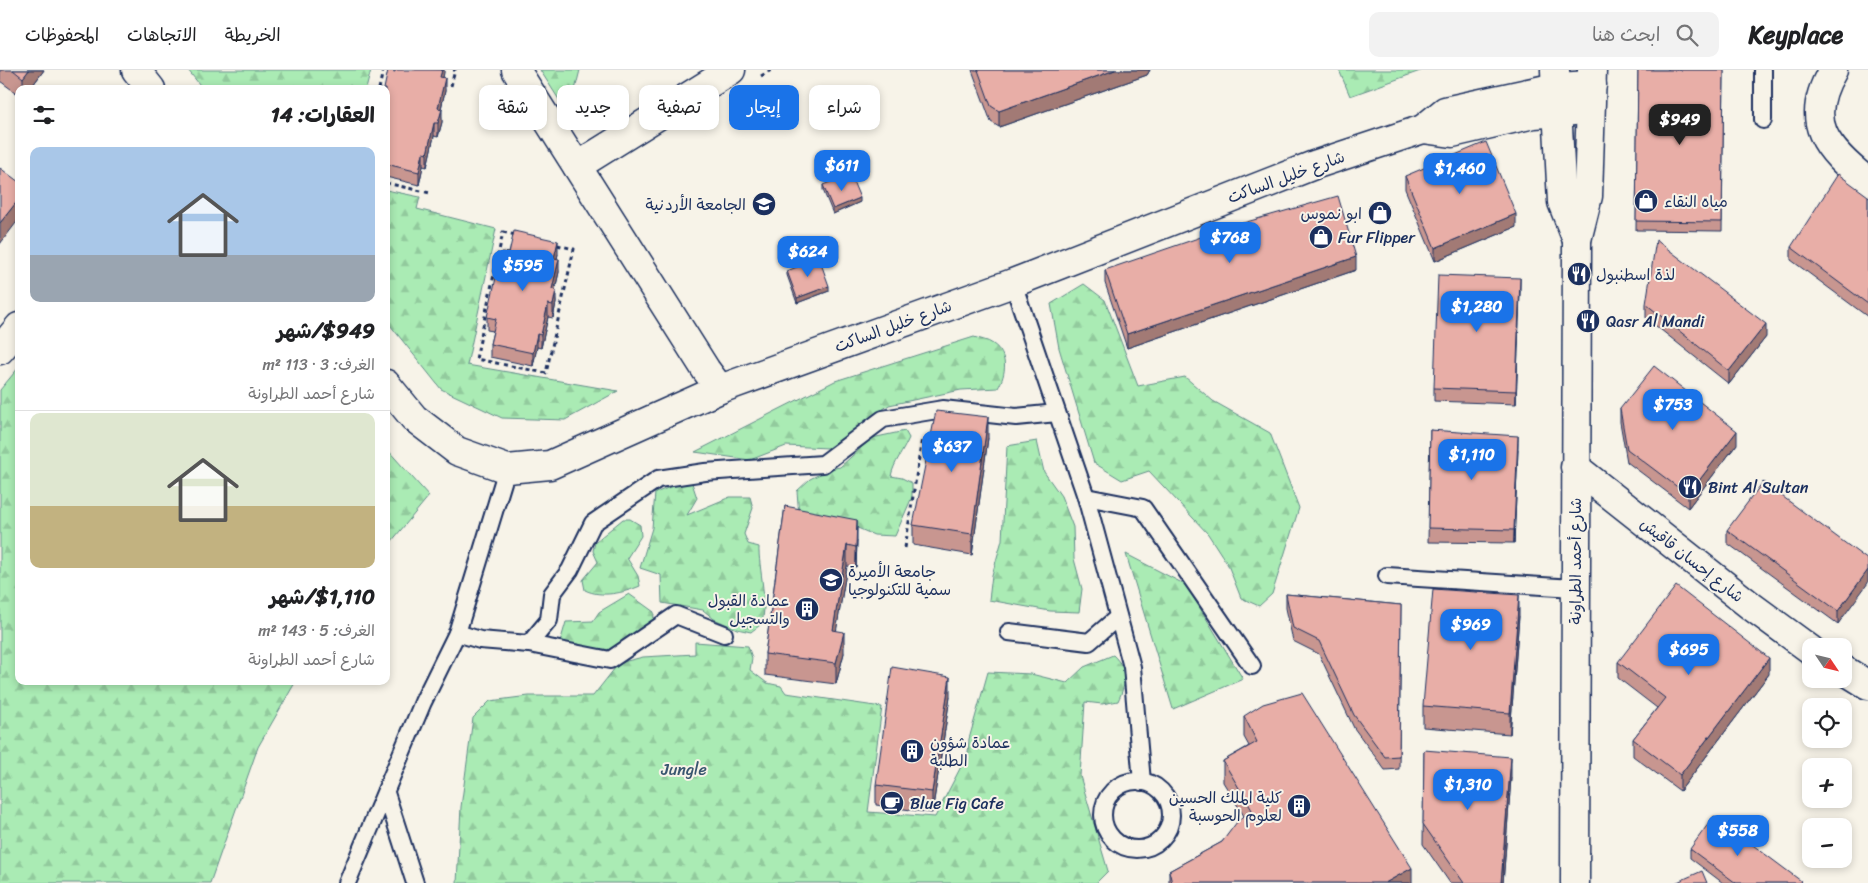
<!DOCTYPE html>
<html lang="ar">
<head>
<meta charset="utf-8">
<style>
  body { margin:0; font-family:Sriracha,"Playpen Sans Arabic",sans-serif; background:#f2f2f2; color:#202124; direction:rtl; height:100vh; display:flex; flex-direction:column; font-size:19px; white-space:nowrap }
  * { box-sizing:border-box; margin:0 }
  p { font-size:16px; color:#757577 }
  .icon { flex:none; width:28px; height:28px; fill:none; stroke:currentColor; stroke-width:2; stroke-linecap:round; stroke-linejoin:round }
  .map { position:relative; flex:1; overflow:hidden; direction:ltr }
  .drawer { position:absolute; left:15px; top:15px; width:375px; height:600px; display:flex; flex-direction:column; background:#fff; border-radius:10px; box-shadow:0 2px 8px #0003; direction:rtl }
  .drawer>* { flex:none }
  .banner { position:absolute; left:405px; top:15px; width:475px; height:45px; direction:rtl; display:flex; gap:10px }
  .needle { width:32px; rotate:125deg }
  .fabs { position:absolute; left:1802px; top:568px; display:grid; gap:10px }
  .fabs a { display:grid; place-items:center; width:50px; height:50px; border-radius:10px; background:#fff; box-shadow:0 2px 8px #0003; font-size:25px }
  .price { position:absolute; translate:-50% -42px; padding:0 11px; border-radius:10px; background:#1a73e8; color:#fff; font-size:16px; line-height:32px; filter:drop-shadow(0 1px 2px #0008) }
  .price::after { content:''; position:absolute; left:50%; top:30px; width:15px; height:11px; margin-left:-8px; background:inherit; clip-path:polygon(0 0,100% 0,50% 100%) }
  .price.active { background:#222; color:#fff }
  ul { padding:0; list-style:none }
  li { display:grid; align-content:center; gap:10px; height:265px; padding:0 15px }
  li+li { border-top:1px solid #e0e0e0 }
  li span { display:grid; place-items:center; height:155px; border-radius:10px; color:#555 }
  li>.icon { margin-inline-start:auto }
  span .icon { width:90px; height:90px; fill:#fffc; stroke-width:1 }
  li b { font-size:21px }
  h2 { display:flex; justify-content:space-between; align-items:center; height:60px; padding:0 15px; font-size:21px }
  .pill { padding:0 18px; border-radius:10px; background:#fff; box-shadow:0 2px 8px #0003; font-size:18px; line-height:45px }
  .pill.active { background:#1a73e8; color:#fff }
  header { display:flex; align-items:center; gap:30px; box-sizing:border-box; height:70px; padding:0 25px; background:#fff; border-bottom:1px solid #e0e0e0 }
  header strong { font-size:24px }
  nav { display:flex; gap:28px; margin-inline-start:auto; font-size:18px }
  .search { width:350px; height:45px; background:#f2f2f2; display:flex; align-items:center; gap:12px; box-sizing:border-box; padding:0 18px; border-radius:10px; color:#757577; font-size:19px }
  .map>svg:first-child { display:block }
</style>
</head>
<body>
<header>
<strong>Keyplace</strong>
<div class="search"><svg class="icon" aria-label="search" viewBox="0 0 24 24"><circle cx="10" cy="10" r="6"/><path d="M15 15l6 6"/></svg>ابحث هنا</div>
<nav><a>الخريطة</a><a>الاتجاهات</a><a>المحفوظات</a></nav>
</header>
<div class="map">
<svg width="1868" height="813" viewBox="0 0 1868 813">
  <defs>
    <pattern id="forest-firs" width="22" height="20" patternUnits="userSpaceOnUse" patternTransform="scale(1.25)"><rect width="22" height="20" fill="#aaebb4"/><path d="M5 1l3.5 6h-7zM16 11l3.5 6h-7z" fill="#92ca9d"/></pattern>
  </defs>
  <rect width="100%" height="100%" fill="#f7f3e8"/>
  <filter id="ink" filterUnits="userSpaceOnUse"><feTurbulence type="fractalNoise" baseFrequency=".02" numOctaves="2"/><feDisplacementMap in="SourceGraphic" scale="10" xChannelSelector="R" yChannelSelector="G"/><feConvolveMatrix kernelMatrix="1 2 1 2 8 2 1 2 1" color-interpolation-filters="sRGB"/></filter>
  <g filter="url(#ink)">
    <!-- forest -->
    <g fill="url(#forest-firs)" stroke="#628d89">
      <path d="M188 0H371L366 19H203Z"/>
      <path d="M540 0H580L570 40 567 42Z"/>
      <path d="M1339 0H1423L1350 26Z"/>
      <path d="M386 120 420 127 417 139 496 159 467 295 618 321 565 350 502 348 441 319 386 250Z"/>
      <path d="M1084 214 1105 230 1138 316 1185 307 1213 331 1270 363 1299 438 1272 524 1259 536 1241 528 1228 495 1208 464 1149 401 1122 410 1094 393 1059 278 1051 234Z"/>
      <path d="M974 267C979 269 988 270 993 274 1009 285 1006 304 998 318L961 320 889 335 828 378 786 376 750 390 695 382 835 311Z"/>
      <path d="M19 297V611H296L258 677 210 813H0V320Z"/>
      <path d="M905 361 909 368C903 382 894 392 891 406L902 408 912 413V427L895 466 874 465 853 456 799 446 797 421 810 409 830 399 840 397 872 368Z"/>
      <path d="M1037 371 1044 402 1061 426 1073 457 1074 489 1082 519 1079 542 1050 541 989 530 992 505 1002 470 1007 376Z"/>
      <path d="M386 378 429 426 386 478Z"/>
      <path d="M692 413 697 428 687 445 730 427H750L753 438 744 464 748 474 759 477C758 495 770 541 760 555 758 557 753 560 751 562L737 559 714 549 703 540 662 533 661 505 640 498 652 458 655 423 678 414Z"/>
      <path d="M623 449H630L640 455 641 466 627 488 638 506 640 516C624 523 601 528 585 520L583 510 598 492 593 481 595 472Z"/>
      <path d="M1126 484 1186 515 1243 609 1173 639Z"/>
      <path d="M629 524 654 542 653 562 645 576 634 583 603 579 582 587 559 576 566 552 593 551 599 542Z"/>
      <path d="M695 572 748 576 752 588 750 600 767 613 781 616 786 623 882 637 868 742 935 747 968 683 969 669 988 602 1031 604 1067 613 1084 597 1113 585C1129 601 1127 611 1118 631L1102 634 1085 632 1080 706 1108 801 1096 813H457L461 737 473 648 490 631 529 626H593L619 593 643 587 695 584Z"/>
    </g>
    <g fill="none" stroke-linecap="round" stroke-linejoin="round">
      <!-- service casing -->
      <g stroke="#1b2f5e" stroke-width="20">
        <g id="service">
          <path d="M1763 0V50"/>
          <path d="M1013 213 1086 427 1132 597 1142 712"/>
          <path d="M1086 427 1143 438 1252 596"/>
          <path d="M1387 506 1574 518"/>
          <path d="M1009 562 1089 572 1118 547"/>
          <path d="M457 563 480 570 529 574 549 550 552 524 570 500 593 453 658 409 705 402 823 394 883 349 943 339 1016 347 1057 343"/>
          <path d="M529 574 610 590 676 545 724 564"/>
          <circle cx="1137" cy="745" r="34"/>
          <path d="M386 723 415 813"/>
          <path d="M347 813 423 632 457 563 507 399"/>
        </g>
      </g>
      <!-- minor casing -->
      <g stroke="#1b2f5e" stroke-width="31">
        <g id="minor">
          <path d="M516 0 706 300 720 319"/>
          <path d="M1833 0C1802 52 1826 79 1868 112"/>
          <path d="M577 96 731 0"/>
          <path d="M0 280 19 257"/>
          <path d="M1575 397 1751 536 1811 580"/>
          <path d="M1844 600 1868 615"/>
        </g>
      </g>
      <!-- tertiary casing -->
      <g stroke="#1b2f5e" stroke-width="31">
        <g id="tertiary">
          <path d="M136 0 151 19"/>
          <path d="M1555 0 1562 132 1577 170"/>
          <path d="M1423 59 1452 63 1534 44 1574 41"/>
          <path d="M386 314 414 348 457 381 507 399 550 395 720 319 1013 213 1314 95 1423 59 1445 41 1556 17 1592 15"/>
          <path d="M1575 813 1577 170 1588 126 1592 0"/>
        </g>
      </g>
      <!-- path -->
      <g stroke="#1b2f5e" stroke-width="3" stroke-dasharray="4 4" stroke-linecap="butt">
        <path d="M761 6 771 0"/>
        <path d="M451 16 455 0H453"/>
        <path d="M379 19 383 0"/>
        <path d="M386 113 430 123"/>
        <path d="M503 162 574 179 546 303 476 289Z"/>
        <path d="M905 478 922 368"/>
      </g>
      <!-- service -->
      <use href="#service" stroke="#f7f3e8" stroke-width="16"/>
      <!-- minor -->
      <use href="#minor" stroke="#f7f3e8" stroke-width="28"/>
      <!-- tertiary -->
      <use href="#tertiary" stroke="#f7f3e8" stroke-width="28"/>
    </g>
    <!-- wall -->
    <g fill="#c89690" stroke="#1b2f5e">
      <path d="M0 0H44L30 19H19V25L0 11Z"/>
      <path d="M444 0 443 7 445 21 441 39 442 52 438 67 434 66 427 97 423 96 419 115 386 107V19L395 2Z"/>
      <path d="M972 0H1150L1147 5 999 57 991 52Z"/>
      <path d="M1638 0H1724L1722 161 1636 160Z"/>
      <path d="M1405 106 1516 157 1435 191 1405 119Z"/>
      <path d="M823 115 860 132 833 144 823 120Z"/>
      <path d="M1868 126V247L1791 190V177Z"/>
      <path d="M509 183 558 184 557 189 559 202 555 220 556 233 553 248 548 247 541 278 537 277 533 296 490 287V274L493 261 487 260V247Z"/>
      <path d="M1105 200H1356L1127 278 1105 213Z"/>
      <path d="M787 201 829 221 797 233 787 205Z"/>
      <path d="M1520 221 1516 334 1434 331V318Z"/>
      <path d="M1646 234 1766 267 1729 314 1646 248Z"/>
      <path d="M1620 339 1737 374 1688 438 1627 392 1620 352Z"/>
      <path d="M1430 360 1518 379 1514 473 1428 472Z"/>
      <path d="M988 368 972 485 913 475V455Z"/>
      <path d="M785 436 857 471 856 497 847 496 836 561 844 583 836 614 765 605V584Z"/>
      <path d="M1727 460 1868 490 1838 554 1727 473Z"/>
      <path d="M1286 524 1401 535 1399 699 1385 700 1354 658 1319 584 1293 571 1286 538Z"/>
      <path d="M1519 546 1510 664 1423 657V636Z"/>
      <path d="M1618 592 1769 604 1680 721 1633 686V669L1657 638 1618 608Z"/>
      <path d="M950 627 932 743 876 735V715Z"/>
      <path d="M1244 646 1412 813H1169V801L1222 772 1244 746 1223 712V691L1249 676 1244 667Z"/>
      <path d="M1424 680 1511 708 1503 813H1450L1423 774Z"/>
      <path d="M1690 779 1801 813H1723L1690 788Z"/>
    </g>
    <!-- shaded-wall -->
    <g fill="#a27a75" stroke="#1b2f5e">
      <path d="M29 0H44L30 19H23V8Z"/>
      <path d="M442 0H444V3L440 20V7Z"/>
      <path d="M1115 0H1150L1147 5 999 57V41Z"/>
      <path d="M445 8V21L438 51V38Z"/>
      <path d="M442 39V52L438 67V53Z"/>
      <path d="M434 53V66L427 97V84Z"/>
      <path d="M423 83V96L419 115V102Z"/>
      <path d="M860 128V132L833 144V139Z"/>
      <path d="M19 129V149L0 174V153Z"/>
      <path d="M1516 144V157L1435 191V178Z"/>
      <path d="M558 171V184L554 202V188Z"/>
      <path d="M1356 187V200L1127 278V264Z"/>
      <path d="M559 189V202L552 232V219Z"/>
      <path d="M1520 208V221L1516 334V321Z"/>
      <path d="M829 216V221L797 233V228Z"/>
      <path d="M556 220V233L553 248V235Z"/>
      <path d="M548 234V247L541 278V265Z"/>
      <path d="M1766 254V267L1729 314V301Z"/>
      <path d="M537 264V277L533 296V283Z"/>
      <path d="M988 347V368L972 485V464Z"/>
      <path d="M1737 361V374L1688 438V425Z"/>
      <path d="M1518 366V379L1514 473V460Z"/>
      <path d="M857 450V471L856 497V477Z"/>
      <path d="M847 475V496L833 581V560Z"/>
      <path d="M1868 500V513L1838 554V541Z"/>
      <path d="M1519 525V546L1510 664V643Z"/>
      <path d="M844 562V583L836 614V593Z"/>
      <path d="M1769 588V604L1680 721V705Z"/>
      <path d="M950 607V627L932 743V722Z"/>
      <path d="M1511 687V708L1503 813H1501Z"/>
      <path d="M1412 798V813H1385Z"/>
    </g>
    <!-- building -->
    <g fill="#e8aea7" stroke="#1b2f5e">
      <path d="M13 0H29L23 8Z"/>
      <path d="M388 0 395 2V0H442L440 7 445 8 438 38 442 39 438 53H434L427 84 423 83 419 102 386 94V19H384Z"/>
      <path d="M978 0H1115L999 41 991 36Z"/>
      <path d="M1638 0H1724L1722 152 1636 151Z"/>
      <path d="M1486 72 1516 144 1435 178 1405 106Z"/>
      <path d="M0 98 19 112V129L0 153Z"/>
      <path d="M850 104 860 128 833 139 823 115Z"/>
      <path d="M1838 104 1868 126V234L1791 177Z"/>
      <path d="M1338 126 1356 187 1127 264 1105 200 1236 155Z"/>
      <path d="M514 161 558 171 554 188 559 189 552 219 556 220 553 235 548 234 541 265 537 264 533 283 490 274 496 249 487 247 502 182 509 183Z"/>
      <path d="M1656 170 1766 254 1729 301 1646 234Z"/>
      <path d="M819 188 829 216 797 228 787 201Z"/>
      <path d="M1438 205 1520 208 1516 321 1434 318Z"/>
      <path d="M1654 296 1737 361 1688 425 1627 379 1620 339Z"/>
      <path d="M936 341 988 347 972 464 913 455Z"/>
      <path d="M1430 360 1518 366 1514 460 1428 458Z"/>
      <path d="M1763 412 1868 490V500L1838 541 1727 460Z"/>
      <path d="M785 436 857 450 856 477 847 475 833 560 844 562 836 593 765 584Z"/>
      <path d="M1676 516 1769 588 1680 705 1633 669 1665 628 1618 592Z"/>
      <path d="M1433 519 1519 525 1510 643 1423 636Z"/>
      <path d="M1286 524 1401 535 1399 686 1385 687 1354 645 1319 571 1293 558Z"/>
      <path d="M892 597 950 607 932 722 876 715Z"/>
      <path d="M1302 623 1412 798 1385 813H1172L1169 801 1222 772 1237 752 1252 740 1223 691 1257 672 1244 646 1263 634Z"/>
      <path d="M1424 680 1511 687 1501 813H1464L1423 754Z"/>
      <path d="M1714 746 1801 811 1799 813H1736L1690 779Z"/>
      <path d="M1702 801 1707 813H1675Z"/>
    </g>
  </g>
  <!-- icons -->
  <defs>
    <g id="shop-disc" transform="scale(1.25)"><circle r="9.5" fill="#1b2f5e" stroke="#f7f3e8"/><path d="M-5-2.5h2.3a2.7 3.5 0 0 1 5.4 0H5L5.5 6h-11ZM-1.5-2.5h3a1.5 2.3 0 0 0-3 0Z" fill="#fff"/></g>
    <g id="university-disc" transform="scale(1.25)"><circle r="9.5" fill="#1b2f5e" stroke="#f7f3e8"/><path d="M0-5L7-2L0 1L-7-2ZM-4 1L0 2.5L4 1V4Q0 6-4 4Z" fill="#fff"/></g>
    <g id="restaurant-disc" transform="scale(1.25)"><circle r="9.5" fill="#1b2f5e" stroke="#f7f3e8"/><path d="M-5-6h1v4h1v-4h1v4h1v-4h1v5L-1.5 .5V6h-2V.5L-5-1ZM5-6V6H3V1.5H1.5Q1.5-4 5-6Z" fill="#fff"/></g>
    <g id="building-disc" transform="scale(1.25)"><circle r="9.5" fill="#1b2f5e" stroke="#f7f3e8"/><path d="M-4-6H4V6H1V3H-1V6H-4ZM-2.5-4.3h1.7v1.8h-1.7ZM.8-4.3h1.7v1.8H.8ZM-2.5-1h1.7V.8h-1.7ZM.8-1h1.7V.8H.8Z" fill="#fff"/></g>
    <g id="cafe-disc" transform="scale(1.25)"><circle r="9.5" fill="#1b2f5e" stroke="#f7f3e8"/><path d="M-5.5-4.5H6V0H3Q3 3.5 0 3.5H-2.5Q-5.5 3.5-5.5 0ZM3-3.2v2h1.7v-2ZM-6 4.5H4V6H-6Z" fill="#fff"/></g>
  </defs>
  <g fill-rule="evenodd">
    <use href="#shop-disc" x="1646" y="131"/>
    <use href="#university-disc" x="764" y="134"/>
    <use href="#shop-disc" x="1380" y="143"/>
    <use href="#shop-disc" x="1321" y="167"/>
    <use href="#restaurant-disc" x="1579" y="204"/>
    <use href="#restaurant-disc" x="1588" y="251"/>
    <use href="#restaurant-disc" x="1690" y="417"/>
    <use href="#university-disc" x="831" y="510"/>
    <use href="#building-disc" x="807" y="539"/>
    <use href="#building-disc" x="912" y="681"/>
    <use href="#cafe-disc" x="892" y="733"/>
    <use href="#building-disc" x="1299" y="736"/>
  </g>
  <g text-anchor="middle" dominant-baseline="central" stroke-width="4" stroke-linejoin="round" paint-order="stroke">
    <!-- street labels -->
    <g font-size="16" fill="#1b2f5e" stroke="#f7f3e8">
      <text transform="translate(1286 107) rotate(-20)">شارع خليل الساكت</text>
      <text transform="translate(893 256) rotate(-20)">شارع خليل الساكت</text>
      <text transform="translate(1692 490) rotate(38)">شارع إحسان قاقيش</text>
      <text transform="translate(1575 491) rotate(-90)">شارع أحمد الطراونة</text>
    </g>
    <!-- poi labels -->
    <g font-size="16" fill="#1b2f5e" stroke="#f7f3e8" text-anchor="start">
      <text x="1664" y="131">مياه النقاء</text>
      <text x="746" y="134" text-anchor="end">الجامعة الأردنية</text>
      <text x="1362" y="143" text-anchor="end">ابو نموس</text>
      <text x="1338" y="167">Fur Flipper</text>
      <text x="1596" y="204">لذة اسطنبول</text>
      <text x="1606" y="251">Qasr Al Mandi</text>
      <text x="1708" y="417">Bint Al Sultan</text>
      <text x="848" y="501">جامعة الأميرة<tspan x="848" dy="18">سمية للتكنولوجيا</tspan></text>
      <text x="790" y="530" text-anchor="end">عمادة القبول<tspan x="790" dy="18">والتسجيل</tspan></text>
      <text x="930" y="672">عمادة شؤون<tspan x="930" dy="18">الطلبة</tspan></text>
      <text x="1282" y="727" text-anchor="end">كلية الملك الحسين<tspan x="1282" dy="18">لعلوم الحوسبة</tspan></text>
      <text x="910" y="733">Blue Fig Cafe</text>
    </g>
    <!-- park labels -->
    <g font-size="16" fill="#38556f" stroke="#f7f3e8">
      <text x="684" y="699">Jungle</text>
    </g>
  </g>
</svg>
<div class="fabs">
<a><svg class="needle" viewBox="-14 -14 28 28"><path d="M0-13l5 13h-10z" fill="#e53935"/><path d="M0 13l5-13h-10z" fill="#757577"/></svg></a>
<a><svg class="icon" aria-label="locate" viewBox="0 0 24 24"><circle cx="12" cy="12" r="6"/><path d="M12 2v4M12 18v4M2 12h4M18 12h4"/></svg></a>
<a>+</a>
<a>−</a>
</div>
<b class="price active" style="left:1680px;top:76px">$949</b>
<b class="price" style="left:842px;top:122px">$611</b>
<b class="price" style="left:1460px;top:125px">$1,460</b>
<b class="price" style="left:1230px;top:194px">$768</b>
<b class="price" style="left:808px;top:208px">$624</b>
<b class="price" style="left:523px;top:222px">$595</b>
<b class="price" style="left:1477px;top:263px">$1,280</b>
<b class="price" style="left:1673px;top:361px">$753</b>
<b class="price" style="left:952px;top:403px">$637</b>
<b class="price" style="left:1472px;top:411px">$1,110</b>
<b class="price" style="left:1471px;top:581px">$969</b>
<b class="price" style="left:1689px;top:606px">$695</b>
<b class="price" style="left:1468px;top:741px">$1,310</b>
<b class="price" style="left:1738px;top:787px">$558</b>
<div class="banner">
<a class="pill">شراء</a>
<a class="pill active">إيجار</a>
<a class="pill">تصفية</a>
<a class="pill">جديد</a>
<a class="pill">شقة</a>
</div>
<section class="drawer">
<h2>العقارات: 14<svg class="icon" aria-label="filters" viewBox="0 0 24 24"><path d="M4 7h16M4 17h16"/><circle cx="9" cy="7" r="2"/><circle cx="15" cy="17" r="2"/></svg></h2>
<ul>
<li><span style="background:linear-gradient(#a9c7e8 70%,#9aa5b1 0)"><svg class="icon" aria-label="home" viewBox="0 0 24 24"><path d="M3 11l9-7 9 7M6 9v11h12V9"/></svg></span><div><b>$949/شهر</b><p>الغرف: 3 · 113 m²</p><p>شارع أحمد الطراونة</p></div></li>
<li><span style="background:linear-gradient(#dfe7d0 60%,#c2b280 0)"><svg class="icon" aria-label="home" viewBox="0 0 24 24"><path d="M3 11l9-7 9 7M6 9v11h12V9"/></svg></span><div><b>$1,110/شهر</b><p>الغرف: 5 · 143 m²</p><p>شارع أحمد الطراونة</p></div></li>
</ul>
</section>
</div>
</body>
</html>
